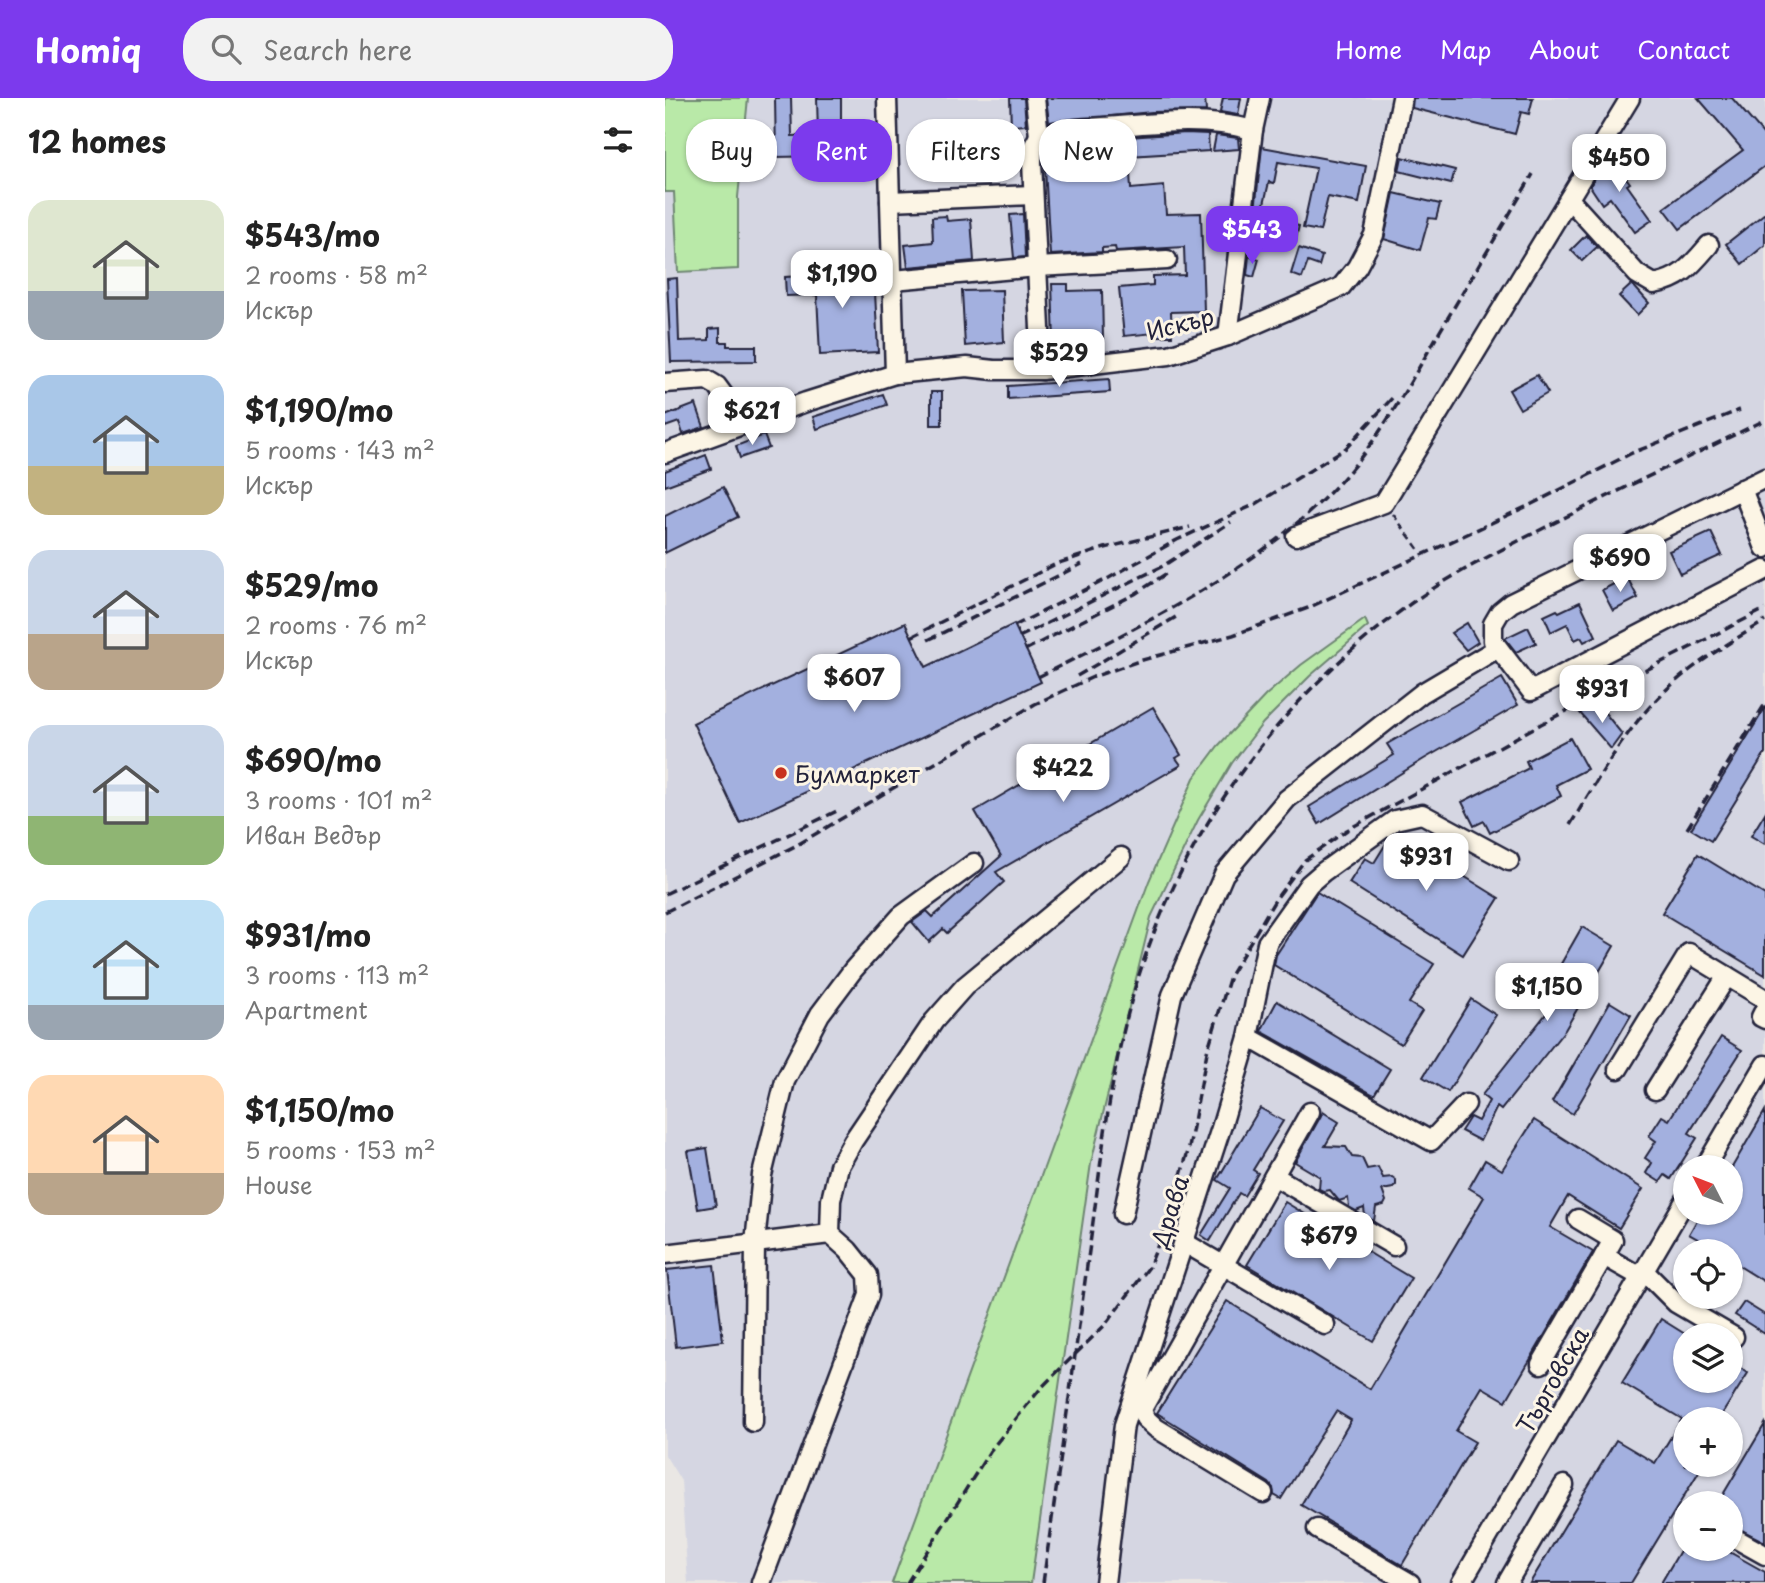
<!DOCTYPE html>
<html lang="en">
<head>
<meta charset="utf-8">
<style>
  body { margin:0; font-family:"Playpen Sans",sans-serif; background:#f2f2f2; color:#222; height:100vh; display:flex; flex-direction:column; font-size:26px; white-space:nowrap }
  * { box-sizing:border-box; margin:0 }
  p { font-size:23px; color:#767676 }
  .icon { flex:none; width:38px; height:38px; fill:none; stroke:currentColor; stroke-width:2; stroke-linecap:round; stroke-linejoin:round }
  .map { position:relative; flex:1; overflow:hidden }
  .drawer { display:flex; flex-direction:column; background:#fff; width:665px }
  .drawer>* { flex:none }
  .hud { position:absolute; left:21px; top:21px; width:665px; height:63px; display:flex; gap:14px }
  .needle { width:46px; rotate:312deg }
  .controls { position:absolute; left:1008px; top:1057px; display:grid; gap:14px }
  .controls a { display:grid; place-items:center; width:70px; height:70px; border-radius:50%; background:#fff; box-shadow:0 2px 5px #0004; font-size:35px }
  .price { position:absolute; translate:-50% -60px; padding:0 16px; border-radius:14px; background:#fff; color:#222; font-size:23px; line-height:46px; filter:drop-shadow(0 2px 4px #0008) }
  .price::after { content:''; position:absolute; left:50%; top:42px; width:21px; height:16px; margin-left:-10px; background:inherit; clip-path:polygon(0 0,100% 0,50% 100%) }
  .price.active { background:#7c3aed; color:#fff }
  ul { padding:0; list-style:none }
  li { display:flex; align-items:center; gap:21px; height:175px; padding:0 28px }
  li span { display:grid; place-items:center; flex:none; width:196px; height:140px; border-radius:21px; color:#555 }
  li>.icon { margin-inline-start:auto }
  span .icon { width:84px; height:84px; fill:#fffc; stroke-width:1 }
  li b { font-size:30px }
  h2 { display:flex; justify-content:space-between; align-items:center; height:84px; padding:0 28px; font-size:30px }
  .chip { padding:0 24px; border-radius:28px; background:#fff; box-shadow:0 2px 5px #0004; font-size:24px; line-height:63px }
  .chip.active { background:#7c3aed; color:#fff }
  header { display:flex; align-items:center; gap:42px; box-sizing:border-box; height:98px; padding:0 35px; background:#7c3aed; color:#fff }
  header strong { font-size:33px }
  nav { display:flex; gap:38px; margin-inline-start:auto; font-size:24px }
  .search { width:490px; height:63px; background:#f2f2f2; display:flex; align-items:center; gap:18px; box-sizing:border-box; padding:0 24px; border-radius:28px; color:#767676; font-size:26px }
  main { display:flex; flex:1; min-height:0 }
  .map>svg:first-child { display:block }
</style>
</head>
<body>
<header>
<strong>Homiq</strong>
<div class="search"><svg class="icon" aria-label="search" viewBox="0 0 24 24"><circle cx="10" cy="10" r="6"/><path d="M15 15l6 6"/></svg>Search here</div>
<nav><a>Home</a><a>Map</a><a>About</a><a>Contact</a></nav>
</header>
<main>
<section class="drawer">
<h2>12 homes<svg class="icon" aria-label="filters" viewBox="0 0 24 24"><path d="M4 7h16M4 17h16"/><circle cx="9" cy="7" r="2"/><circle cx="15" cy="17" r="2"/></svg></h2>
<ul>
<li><span style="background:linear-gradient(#dfe7d0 65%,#9aa5b1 0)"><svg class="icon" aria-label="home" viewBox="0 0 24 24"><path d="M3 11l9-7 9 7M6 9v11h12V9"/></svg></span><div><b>$543/mo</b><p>2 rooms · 58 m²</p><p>Искър</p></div></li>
<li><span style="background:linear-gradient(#a9c7e8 65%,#c2b280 0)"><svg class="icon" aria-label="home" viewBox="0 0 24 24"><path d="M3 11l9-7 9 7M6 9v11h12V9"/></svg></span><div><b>$1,190/mo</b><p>5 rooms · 143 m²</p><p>Искър</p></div></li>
<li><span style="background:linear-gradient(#c9d6e8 60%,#b9a48a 0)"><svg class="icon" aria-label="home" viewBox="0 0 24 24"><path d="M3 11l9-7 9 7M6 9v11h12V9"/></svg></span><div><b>$529/mo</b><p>2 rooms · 76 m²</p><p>Искър</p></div></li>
<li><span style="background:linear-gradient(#c9d6e8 65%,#8fb573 0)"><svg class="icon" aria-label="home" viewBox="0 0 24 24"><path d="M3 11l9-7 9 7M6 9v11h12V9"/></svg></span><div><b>$690/mo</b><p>3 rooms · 101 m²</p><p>Иван Ведър</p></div></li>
<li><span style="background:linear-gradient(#bfe0f5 75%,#9aa5b1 0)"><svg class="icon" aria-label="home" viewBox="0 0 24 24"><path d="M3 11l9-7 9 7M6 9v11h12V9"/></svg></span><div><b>$931/mo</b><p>3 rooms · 113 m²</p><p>Apartment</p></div></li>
<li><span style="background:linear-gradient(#ffd9b3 70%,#b9a48a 0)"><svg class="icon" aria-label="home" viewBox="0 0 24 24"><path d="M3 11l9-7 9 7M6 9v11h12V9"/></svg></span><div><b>$1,150/mo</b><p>5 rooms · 153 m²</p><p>House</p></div></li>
</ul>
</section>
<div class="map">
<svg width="1100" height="1485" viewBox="0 0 1100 1485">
  <rect width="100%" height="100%" fill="#eae7e4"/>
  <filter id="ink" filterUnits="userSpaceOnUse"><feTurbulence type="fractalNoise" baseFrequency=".0143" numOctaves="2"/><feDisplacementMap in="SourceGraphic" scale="14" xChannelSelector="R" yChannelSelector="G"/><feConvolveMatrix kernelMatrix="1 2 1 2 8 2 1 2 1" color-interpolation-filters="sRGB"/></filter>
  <g filter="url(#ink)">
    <!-- built -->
    <path fill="#d5d6e2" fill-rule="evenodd" d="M0 0H1100V1485H23L16 1383 0 1357ZM1020 1069H1066V1115H1020ZM1020 1153H1066V1199H1020ZM1020 1237H1066V1283H1020ZM1020 1321H1066V1367H1020ZM1020 1405H1066V1451H1020Z"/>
    <!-- green -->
    <g fill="#b9e9a8" stroke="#6e8672" stroke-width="2">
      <path d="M0 0H83L73 99V171L13 174 9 94H0Z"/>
      <path d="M700 521 703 528 645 578 598 625 567 665 533 722 486 819 426 1065 366 1485H227L484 783 529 680 553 648 601 597 636 567Z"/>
    </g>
    <!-- building -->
    <g fill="#a3b0df" stroke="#22223b" stroke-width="2">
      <path d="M110 0H126L127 38 153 37 152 0H176V39H183V78L164 79 163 58 111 59Z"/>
      <path d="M345 0H359L361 27 346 28Z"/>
      <path d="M381 0H540L541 13 487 14 384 24Z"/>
      <path d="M558 0H576L573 17 555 14Z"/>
      <path d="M748 0H868L864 16 856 14 850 36 747 10Z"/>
      <path d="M1033 0H1067L1100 38V68L1015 131 999 110 1078 52Z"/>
      <path d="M521 35 543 36 544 53 464 58 466 91 499 88 501 116 536 115 539 213 506 214 507 238H490V235L459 238 454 190 488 187V178L520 177 519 149 451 153 450 149 437 150V154L385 157 379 52 382 48 405 43Z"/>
      <path d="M551 37 573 40 574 51 548 53Z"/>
      <path d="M597 49 701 68 694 105 663 99 655 133 638 130 651 70 613 64 609 85 604 84 596 119 634 128 631 140 588 130Z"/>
      <path d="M944 57 965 85 962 87 987 122 970 134 945 100 937 106 925 88Z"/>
      <path d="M737 59 790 72 786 86 734 73Z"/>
      <path d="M729 95 775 106 771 121 764 120 755 152 719 141Z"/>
      <path d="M1100 115V147L1077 166 1061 146Z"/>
      <path d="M358 116 360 159 349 160 345 117Z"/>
      <path d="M281 118 282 123 306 121 309 163 243 169 240 147 268 144 267 119Z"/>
      <path d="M921 137 932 149 917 163 906 152Z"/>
      <path d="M634 150 657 158 654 168 643 164 637 180 626 176Z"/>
      <path d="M584 158 594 161 589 179 582 177Z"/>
      <path d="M209 174 213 254 155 257 152 197 121 198 120 179Z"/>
      <path d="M12 180 14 243 44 242V231L55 230V244H62V248H91V263L6 264 2 181Z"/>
      <path d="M387 186H403V193L437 192 438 240H405V243H389Z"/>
      <path d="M967 186 984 205 972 217 954 198Z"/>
      <path d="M337 192 339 244 300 248 297 193Z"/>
      <path d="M872 277 883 295 855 311 844 292Z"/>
      <path d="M444 281 445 294 343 301V288Z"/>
      <rect x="266" y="294" width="11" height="33"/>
      <path d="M218 296 222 307 152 331 148 319Z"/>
      <path d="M31 306 39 329 18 336 14 324 0 329V318Z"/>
      <path d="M99 337 104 350 75 360 71 348Z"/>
      <path d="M41 357 46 371 0 388V373Z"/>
      <path d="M58 389 73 419 0 455V418Z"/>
      <path d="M1046 434 1057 457 1015 476 1004 453Z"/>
      <path d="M962 479 973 500 948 513 937 492Z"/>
      <path d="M915 504 931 538 919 544 916 539 910 542 902 526 886 534 879 518 892 512 894 514Z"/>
      <path d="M240 525 261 569 349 526 376 584 75 725 28 625Z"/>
      <path d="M802 525 813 544 801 552 786 535Z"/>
      <path d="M863 529 871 545 851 554 840 540Z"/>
      <path d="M837 580 853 607 759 661 654 726 644 709 729 657 722 646Z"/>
      <path d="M932 605 957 636 946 651 915 615Z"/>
      <path d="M488 609 516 657 511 660 516 667 331 774 339 784 282 835 278 831 264 844 247 824 262 813 268 819 336 758 310 713Z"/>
      <path d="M1100 610V655L1046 743 1026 731Z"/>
      <path d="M905 640 922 671 891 687 896 698 825 735 819 723 809 728 797 704 864 670 861 663Z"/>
      <path d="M1100 715V746L1086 738Z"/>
      <path d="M731 736 834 800 798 857 684 785 700 760 709 765 725 739Z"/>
      <path d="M1033 756 1100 797V877L997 815Z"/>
      <path d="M652 794 769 866 744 905 757 913 736 946 609 867 611 857Z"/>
      <path d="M917 829 949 848 900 932 836 1012 832 1009 815 1043 796 1033 805 1019 813 1023 824 1003 817 997 884 912 873 906Z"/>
      <path d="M806 901 831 917 783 994 758 979Z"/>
      <path d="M612 903 725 971 709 997 596 933Z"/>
      <path d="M945 904 966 917 908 1016 887 1004Z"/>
      <path d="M1056 939 1077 952 1024 1035 1032 1040 1006 1081 1000 1077 995 1084 981 1075 987 1065 980 1060 991 1043 984 1038 997 1018 1004 1022Z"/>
      <path d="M595 1010 618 1023 588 1072 593 1075 579 1098 574 1095 545 1143 536 1137 565 1090 552 1082Z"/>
      <path d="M1100 1013V1184L1066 1163V1153H1054L1024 1136 1036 1115H1066V1071Z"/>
      <path d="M658 1014 674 1024 660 1048 681 1049 687 1059 697 1060 702 1071 713 1069 718 1080 727 1079 731 1082V1087L728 1090 717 1092 721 1103 719 1107 711 1109 709 1123 700 1118 699 1110 691 1113 684 1109 683 1100 674 1103 665 1092 658 1093 654 1091 655 1079 630 1064Z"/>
      <path d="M869 1022 978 1091 954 1130 903 1098 885 1129 928 1154 841 1303 817 1289 791 1333 810 1344 737 1467 636 1407 686 1322 671 1313 616 1401 609 1397 608 1390 604 1385 492 1315 562 1203 705 1291 819 1099 804 1090 820 1062 837 1072Z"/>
      <path d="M42 1050 51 1108 33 1111 23 1053Z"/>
      <path d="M620 1104 746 1180 708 1243 582 1167Z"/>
      <path d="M49 1167 58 1243 11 1249 2 1172Z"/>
      <path d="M1079 1204 1100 1217V1236L1070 1217Z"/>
      <path d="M996 1221 1020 1236V1283H1066V1264L1083 1275 1054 1321H1020V1367H1038L966 1485H865L951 1342 990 1365 1017 1321 957 1285Z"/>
      <path d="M1100 1326V1444L1066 1427V1405H1053Z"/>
      <path d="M1016 1451H1059L1100 1474V1485H996Z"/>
    </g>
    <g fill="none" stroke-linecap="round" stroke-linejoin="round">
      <!-- minor casing -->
      <g stroke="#22223b" stroke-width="23">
        <g id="minor">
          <path d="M222 0 230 276"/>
          <path d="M370 0 374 38"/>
          <path d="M904 101 972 176 989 186C1016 181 1026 168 1044 147"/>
          <path d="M225 103 368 97"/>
          <path d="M228 182 372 169 502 162"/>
          <path d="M563 238 588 32 595 0"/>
          <path d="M377 272 367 64 368 49 374 38C400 30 427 30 454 28 500 24 543 20 588 32"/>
          <path d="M0 285 42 282 52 288 80 326"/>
          <path d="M0 355 141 304 230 276 302 269 329 272H377L504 257 563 238 676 189 692 169 709 137 737 0"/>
          <path d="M1100 380 846 505 835 514 828 526V543L866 593 1100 472"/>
          <path d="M1077 391 1100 450"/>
          <path d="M631 438 719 405 965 0"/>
          <path d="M1100 911 1096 919 1100 921"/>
          <path d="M583 939 766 1043 801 1006"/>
          <path d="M953 971 1024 855 1100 901"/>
          <path d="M990 992 1062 878"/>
          <path d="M1040 1069 1100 967"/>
          <path d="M609 1078 729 1148"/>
          <path d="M458 1116 507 897 559 776 622 701 757 595 833 550"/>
          <path d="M913 1121 948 1142 939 1158 976 1179"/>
          <path d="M165 1136 166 1102 174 1068 188 1043 269 923 300 888 456 759"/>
          <path d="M520 1145 660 1227"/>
          <path d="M0 1156 165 1136 183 1152 203 1177 204 1197 96 1485"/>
          <path d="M979 1173 1011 1205 1069 1239"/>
          <path d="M876 1266 939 1158"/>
          <path d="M88 1324 90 1145 97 1077 120 983 155 916 188 872 236 818 309 765"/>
          <path d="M598 1395 491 1330 480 1320 477 1311 645 1014"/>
          <path d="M652 1431 745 1485"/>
          <path d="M1066 1438 1100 1457"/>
          <path d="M440 1485 459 1327 557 1027 583 939 602 845 644 786 658 774 730 722 757 716 844 763"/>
          <path d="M796 1485 1020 1103"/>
          <path d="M842 1485 899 1387"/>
        </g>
      </g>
      <!-- path -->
      <path stroke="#22223b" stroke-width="2.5" stroke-dasharray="7 5" stroke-linecap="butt" d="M728 416 754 452"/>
      <!-- minor -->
      <use href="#minor" stroke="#fcf5e5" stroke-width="18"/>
      <!-- rail -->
      <g stroke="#22223b" stroke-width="3.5" stroke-dasharray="10 5" stroke-linecap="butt">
        <path d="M349 528 444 480 512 442 591 406 681 350 730 297"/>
        <path d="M246 539 391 466 440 450 525 429"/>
        <path d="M354 539 498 468 566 424"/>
        <path d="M263 542 417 466"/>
        <path d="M360 552 470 496 502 475"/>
        <path d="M412 578 511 519"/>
        <path d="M373 579C480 525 591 474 674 385 714 342 742 290 771 240 803 185 836 131 868 76"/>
        <path d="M905 727C936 677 965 622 1010 584 1038 560 1069 542 1100 523"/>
        <path d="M1022 731 1100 606"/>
        <path d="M0 796 174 712"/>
        <path d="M0 814 132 747 370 606 428 579 474 563 568 537 643 510 867 406 967 355 1075 312"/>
        <path d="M242 1485 325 1353 376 1290 440 1227 484 1169 502 1124 524 1050 542 954 565 878 610 802 640 762 682 732 876 626 1100 511"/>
        <path d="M378 1485C393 1377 409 1268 423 1160 434 1084 441 1006 459 931 499 762 597 615 737 512 781 479 830 455 879 430 952 393 1026 358 1100 322"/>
      </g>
    </g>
  </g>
  <!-- markers -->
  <circle fill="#c8321e" stroke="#fcf5e5" stroke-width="2.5" cx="116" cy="675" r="7"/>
  <g text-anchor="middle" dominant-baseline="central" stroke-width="6" stroke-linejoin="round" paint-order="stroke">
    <!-- street labels -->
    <g font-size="23" fill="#22223b" stroke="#fcf5e5">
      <text transform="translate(515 225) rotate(-14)">Искър</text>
      <text transform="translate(504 1113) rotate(-72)">Драва</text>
      <text transform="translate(887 1282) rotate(-60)">Търговска</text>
    </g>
    <!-- poi labels -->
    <g font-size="23" fill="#22223b" stroke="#fcf5e5" text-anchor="start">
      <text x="130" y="675">Булмаркет</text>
    </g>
  </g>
</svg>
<div class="controls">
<a><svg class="needle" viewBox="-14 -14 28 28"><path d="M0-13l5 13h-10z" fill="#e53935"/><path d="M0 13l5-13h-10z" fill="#767676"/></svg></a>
<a><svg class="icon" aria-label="locate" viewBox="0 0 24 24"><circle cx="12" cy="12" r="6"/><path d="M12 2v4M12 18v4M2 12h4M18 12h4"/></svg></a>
<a><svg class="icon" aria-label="layers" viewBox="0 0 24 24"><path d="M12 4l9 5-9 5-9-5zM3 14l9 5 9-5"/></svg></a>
<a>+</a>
<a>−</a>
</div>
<b class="price" style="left:954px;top:96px">$450</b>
<b class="price active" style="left:587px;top:168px">$543</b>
<b class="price" style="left:177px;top:212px">$1,190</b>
<b class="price" style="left:394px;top:291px">$529</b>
<b class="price" style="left:87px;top:349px">$621</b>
<b class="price" style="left:955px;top:496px">$690</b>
<b class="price" style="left:189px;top:616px">$607</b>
<b class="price" style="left:937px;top:627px">$931</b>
<b class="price" style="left:398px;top:706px">$422</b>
<b class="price" style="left:761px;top:795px">$931</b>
<b class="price" style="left:882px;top:925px">$1,150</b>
<b class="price" style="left:664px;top:1174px">$679</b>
<div class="hud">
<a class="chip">Buy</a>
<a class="chip active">Rent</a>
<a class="chip">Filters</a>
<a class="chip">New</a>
</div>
</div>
</main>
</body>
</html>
